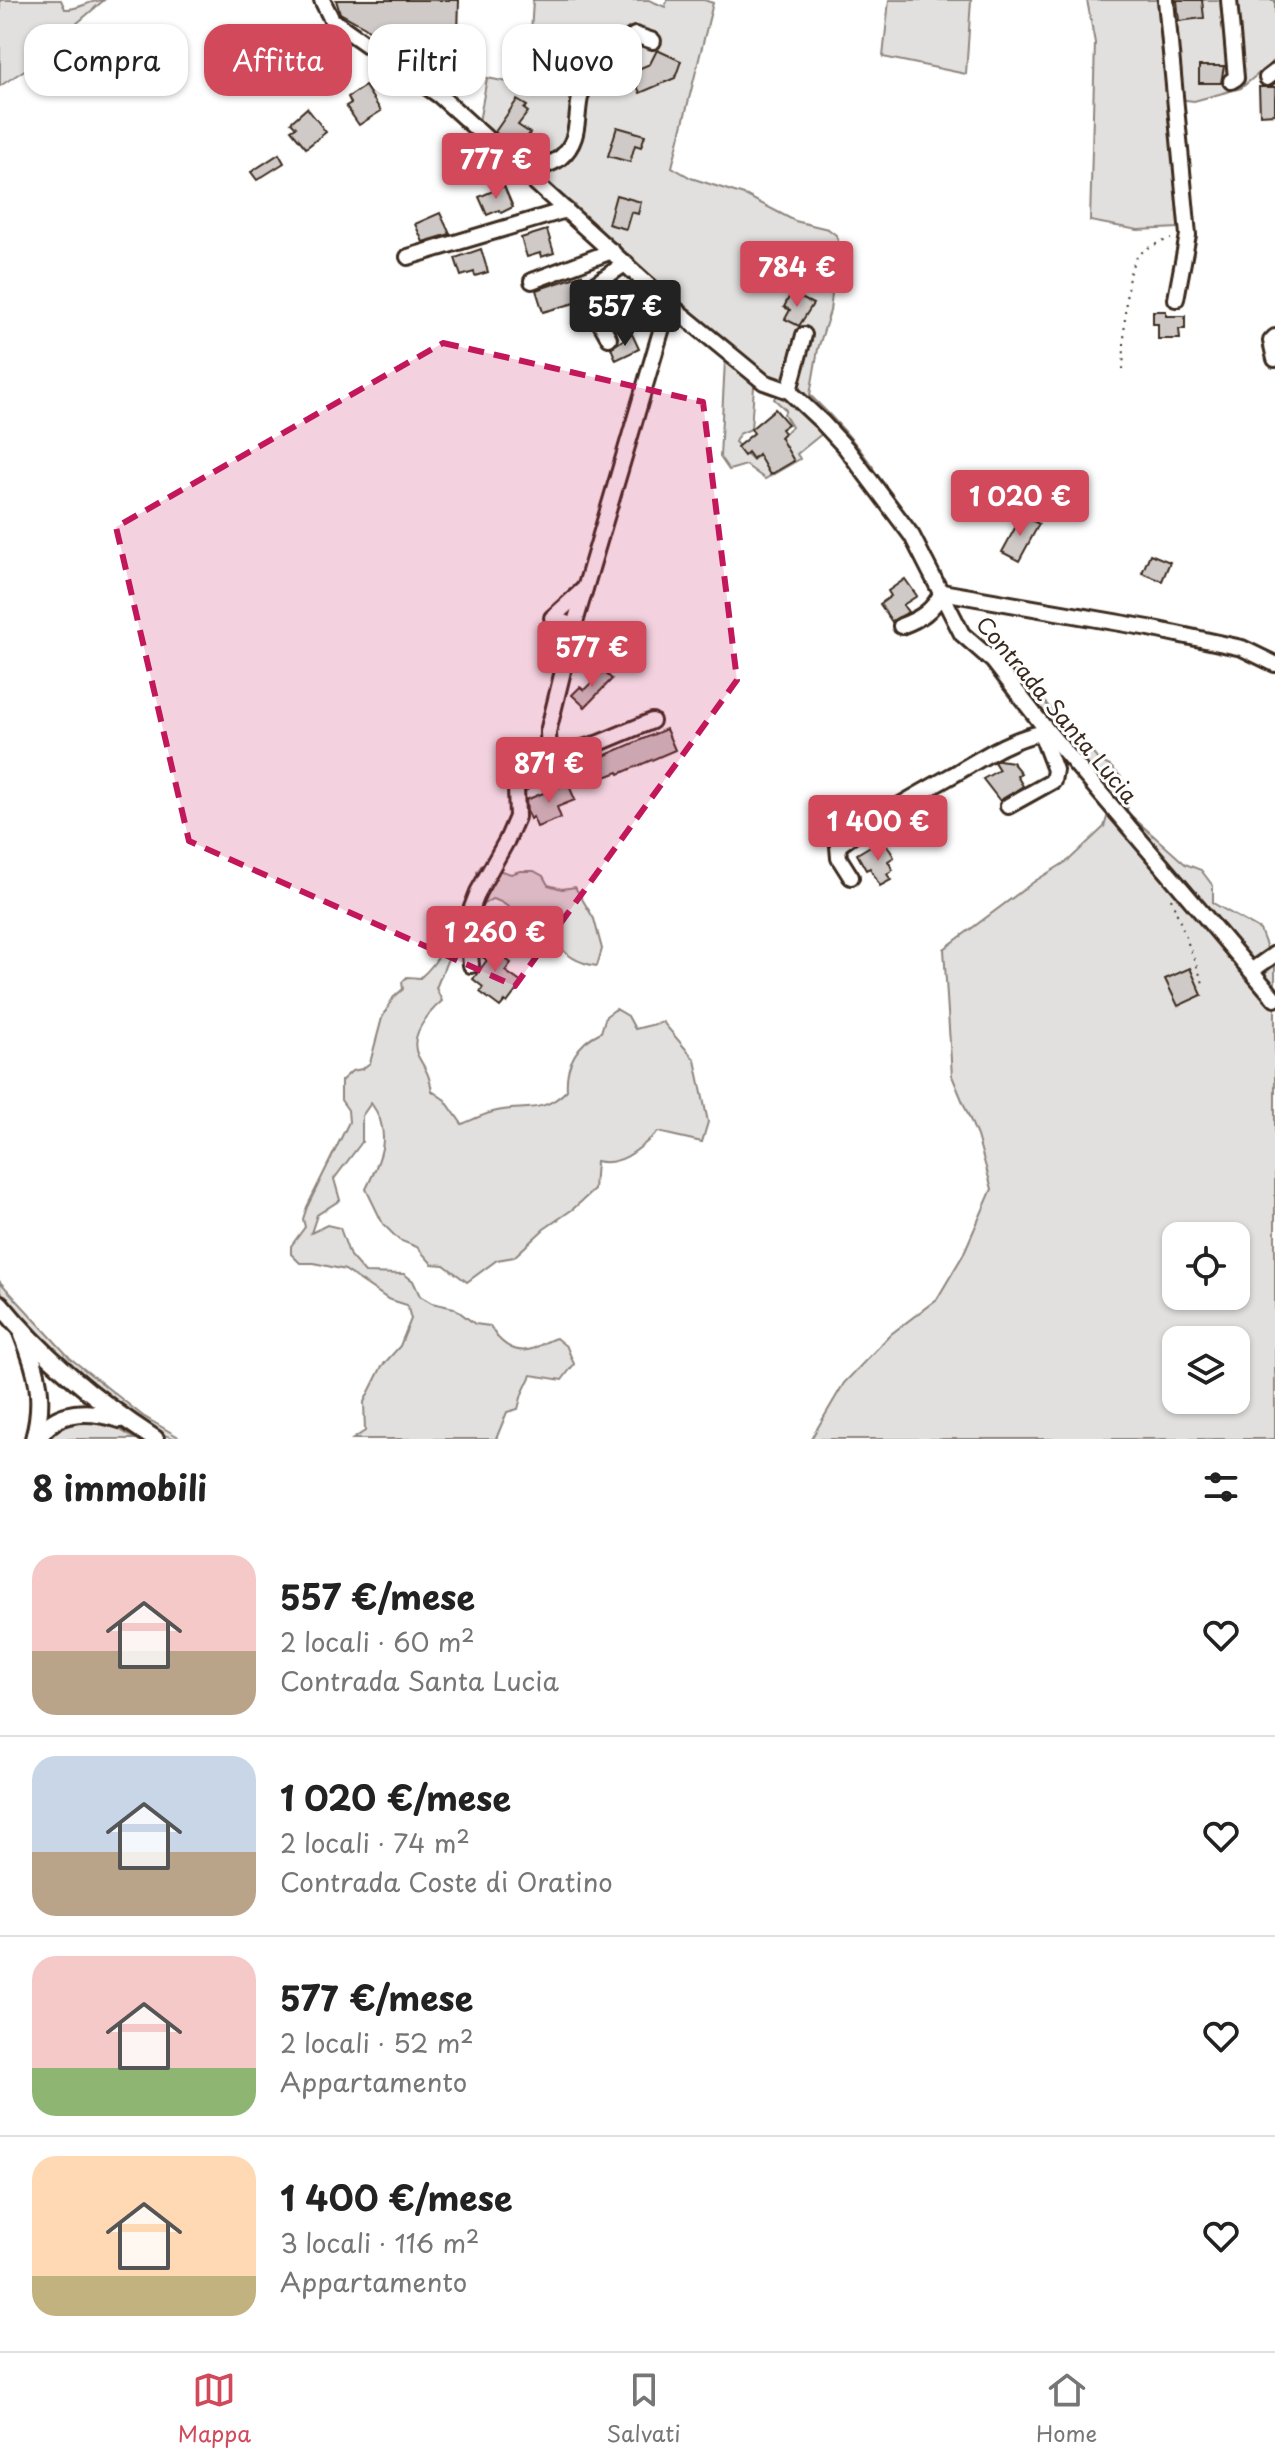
<!DOCTYPE html>
<html lang="it">
<head>
<meta charset="utf-8">
<style>
  body { margin:0; font-family:"Playpen Sans",sans-serif; background:#f2f2f2; color:#222; height:100vh; display:flex; flex-direction:column; font-size:30px; white-space:nowrap }
  * { box-sizing:border-box; margin:0 }
  p { font-size:26px; color:#767676 }
  .icon { flex:none; width:44px; height:44px; fill:none; stroke:currentColor; stroke-width:2; stroke-linecap:round; stroke-linejoin:round }
  .map { position:relative; height:1439px; overflow:hidden }
  .panel { display:flex; flex-direction:column; background:#fff; flex:1 }
  .panel>* { flex:none }
  .hud { position:absolute; left:24px; top:24px; width:800px; height:72px; display:flex; gap:16px }
  .controls { position:absolute; left:1162px; top:1222px; display:grid; gap:16px }
  .controls a { display:grid; place-items:center; width:88px; height:88px; border-radius:16px; background:#fff; box-shadow:0 2px 6px #0004; font-size:40px }
  .price { position:absolute; translate:-50% -68px; padding:0 18px; border-radius:8px; background:#d1495b; color:#fff; font-size:26px; line-height:52px; filter:drop-shadow(0 2px 4px #0008) }
  .price::after { content:''; position:absolute; left:50%; top:48px; width:24px; height:18px; margin-left:-12px; background:inherit; clip-path:polygon(0 0,100% 0,50% 100%) }
  .price.selected { background:#222; color:#fff }
  ul { padding:0; list-style:none }
  li { display:flex; align-items:center; gap:24px; height:200px; padding:0 32px }
  li+li { border-top:2px solid #e0e0e0 }
  li span { display:grid; place-items:center; flex:none; width:224px; height:160px; border-radius:24px; color:#555 }
  li>.icon { margin-inline-start:auto }
  span .icon { width:96px; height:96px; fill:#fffc; stroke-width:1 }
  li b { font-size:34px }
  h2 { display:flex; justify-content:space-between; align-items:center; height:96px; padding:0 32px; font-size:34px }
  .tag { padding:0 28px; border-radius:24px; background:#fff; box-shadow:0 2px 6px #0004; font-size:28px; line-height:72px }
  .tag.selected { background:#d1495b; color:#fff }
  .dock { display:flex; justify-content:space-around; align-items:center; height:112px; border-top:2px solid #e0e0e0; background:#fff; font-size:22px; color:#767676 }
  .dock a { display:grid; justify-items:center; gap:4px }
  .dock .selected { color:#d1495b }
  .map>svg:first-child { display:block }
</style>
</head>
<body>
<div class="map">
<svg width="1275" height="1439" viewBox="0 0 1275 1439">
  <rect width="100%" height="100%" fill="#fff"/>
  <filter id="ink" filterUnits="userSpaceOnUse"><feTurbulence type="fractalNoise" baseFrequency=".0125" numOctaves="2"/><feDisplacementMap in="SourceGraphic" scale="16" xChannelSelector="R" yChannelSelector="G"/><feConvolveMatrix kernelMatrix="1 2 1 2 8 2 1 2 1" color-interpolation-filters="sRGB"/></filter>
  <g filter="url(#ink)">
    <!-- green -->
    <g fill="#e2e0de" stroke="#8e857e" stroke-width="2" fill-rule="evenodd">
      <path d="M0 0H61L65 9C79 10 89 0 104 0L75 25 59 44 43 58 0 86Z"/>
      <path d="M533 0H649L665 7 667 0H704L713 3 672 167 691 178 747 196 795 221 828 229 836 235 838 241 830 311 818 349 810 395C834 418 854 440 873 467L872 473 479 122 487 78 528 86Z"/>
      <path d="M889 0H971L966 74 883 57Z"/>
      <path d="M1087 0H1160L1181 217 1179 228 1138 230 1090 221 1095 43Z"/>
      <path d="M1170 0H1275V60L1241 88 1194 101 1178 99Z"/>
      <path d="M725 360 752 380 754 386 751 429 739 434 735 442 753 460 792 427 784 414 786 410 774 399 777 393 794 403 823 433 797 454 800 459 765 479 746 465 729 470 720 457Z"/>
      <path d="M1005 667 1022 674 1062 723 1084 742 1098 760 1110 766 1121 777 1129 789 1127 812 1185 864 1201 870 1213 886V903L1260 930 1267 948 1275 960V1439H811L844 1383 891 1334 937 1299 963 1255 992 1189 977 1136 952 1076 944 949 1035 881 1069 860 1104 827 1112 801ZM1176 1236H1236V1296H1176ZM1176 1340H1236V1400H1176Z"/>
      <path d="M482 865 511 874 520 871H534L543 876 548 885 562 889 575 887 594 919 602 949 597 966C578 963 566 956 554 940 550 934 549 928 544 924 535 915 524 918 514 911 506 906 503 901 492 899L474 910 458 934 436 988 442 1001C428 1013 408 1037 418 1056 426 1070 429 1074 432 1091L445 1100 462 1124C472 1120 482 1115 493 1112 522 1104 542 1116 567 1090 565 1065 577 1043 601 1032L606 1016 616 1009 628 1016 635 1029 663 1022 695 1060 708 1122 702 1142 658 1132C639 1149 622 1167 596 1161L594 1190 573 1209 544 1229 514 1257 497 1260 467 1282 444 1265 432 1264 417 1247 399 1240 383 1224 366 1189C381 1159 393 1133 371 1103L362 1116V1142L334 1179 340 1200 317 1215 311 1233 327 1225 340 1228 350 1256 365 1273 404 1274 413 1281 420 1296 432 1303 454 1308 475 1324 490 1326C498 1341 513 1355 532 1349 540 1346 546 1341 556 1338L567 1347 574 1364 562 1380 531 1375 522 1394 518 1409 507 1412 496 1439H353L365 1431 364 1402 382 1366 400 1346 411 1319 407 1305 388 1299 345 1270 314 1263H300L291 1254V1246L305 1227 303 1219 307 1207 349 1122 348 1110 341 1100V1081L352 1071 362 1069 370 1063 382 1018 393 998 403 989 402 982 407 977 420 978C438 963 456 930 460 908L470 904 478 879 477 872Z"/>
      <path d="M0 1282 70 1358 143 1416 182 1439C136 1439 31 1326 0 1291Z"/>
      <path d="M80 1419 107 1422 135 1439H44L64 1424Z"/>
    </g>
    <!-- building -->
    <g fill="#cfcac7" stroke="#3b2a1e" stroke-width="2">
      <path d="M336 0H459L457 68 418 67V55L398 54 365 27 340 13Z"/>
      <path d="M1177 0H1202L1204 18 1179 21Z"/>
      <path d="M329 33 338 44 293 78 286 69 297 61 291 52 312 36 317 42Z"/>
      <path d="M657 50 681 61 675 78 640 93 631 72 650 64Z"/>
      <path d="M1199 66H1224L1221 83H1199Z"/>
      <path d="M365 86 381 111 359 125 346 106 351 103 348 97Z"/>
      <path d="M1259 87H1275V114L1260 115Z"/>
      <path d="M517 100 527 106 524 109 528 112 518 125 530 133 517 152 495 132Z"/>
      <path d="M307 108 326 132 306 148 291 130 296 127 291 122Z"/>
      <path d="M617 127 645 135 641 147 635 145 630 162 608 156Z"/>
      <path d="M279 154 284 163 257 180 251 172Z"/>
      <path d="M504 186 513 207 501 213 499 210 487 215 479 197Z"/>
      <path d="M616 195 641 202 638 214 631 212 626 229 608 224Z"/>
      <path d="M440 213 450 234 423 242 415 224Z"/>
      <path d="M547 230 554 253 541 257 540 253 527 257 521 238Z"/>
      <path d="M481 249 488 272 475 276 474 272 461 276 455 258Z"/>
      <path d="M582 275V301L543 312 536 290Z"/>
      <path d="M791 293 813 304 799 326 785 319 790 310 784 307Z"/>
      <path d="M1153 311H1166V316H1185V329H1179L1180 339H1158V324H1153Z"/>
      <path d="M632 334 639 349 616 360 611 348Z"/>
      <path d="M775 409 788 424 781 429 784 433 780 437 794 461 770 475 758 454 753 459 748 452 744 456 737 447 754 433 751 429Z"/>
      <path d="M1022 515 1039 524 1019 561 1002 552Z"/>
      <path d="M1150 554 1170 562 1162 581 1142 573Z"/>
      <path d="M905 579 917 596 903 605 908 612 892 622 880 604 891 596 888 591Z"/>
      <path d="M603 671 612 679 585 707 572 695 580 687 584 690Z"/>
      <path d="M666 729 675 750 619 774 618 772 594 781 587 763Z"/>
      <path d="M999 760 1012 762 1021 773 1017 776 1023 786 1000 801 983 779 999 770 994 762Z"/>
      <path d="M568 783 575 800 557 807 561 818 537 827 533 817 530 819 527 812 526 800Z"/>
      <path d="M872 845 876 851 887 845 894 857 888 861 893 870 887 874 891 880 880 886 870 868 866 870 857 854Z"/>
      <path d="M475 928 493 939 488 946 511 963 505 971 522 983 507 1003 505 1001 500 1007 480 992 483 987 473 979 487 960 481 956 485 950 473 933Z"/>
      <path d="M1190 968 1202 995 1178 1006 1165 979Z"/>
    </g>
    <g fill="none" stroke-linecap="round" stroke-linejoin="round">
      <!-- minor casing -->
      <g stroke="#3b2a1e" stroke-width="20">
        <g id="minor">
          <path d="M322 0 332 20 440 96 669 304 764 382 789 391 822 422 846 448 912 536 962 634 993 661 1045 728 1275 999"/>
          <path d="M1166 0 1188 235 1176 299"/>
          <path d="M1229 0 1236 78 1231 81"/>
          <path d="M1267 78 1275 72"/>
          <path d="M526 173C536 168 551 165 560 158 586 136 571 106 586 83 592 74 625 40 635 35L653 41"/>
          <path d="M408 257 566 210"/>
          <path d="M532 281 612 251"/>
          <path d="M1275 337 1271 341 1275 359"/>
          <path d="M609 338 592 308 591 287 626 263"/>
          <path d="M789 391 804 335"/>
          <path d="M574 626 552 618 585 588"/>
          <path d="M901 626C920 619 933 611 942 592L1149 628 1242 648 1275 664"/>
          <path d="M549 758 599 743 652 721"/>
          <path d="M1008 806 1053 781 1055 770 1041 733"/>
          <path d="M851 877 839 858 838 846C875 818 917 795 958 772 985 756 1011 739 1041 733L1045 728"/>
          <path d="M471 965 469 943 461 936 478 892 507 840 517 817 516 787 535 773 549 758 548 732 574 626 669 304"/>
          <path d="M1251 971 1275 954"/>
        </g>
      </g>
      <!-- major casing -->
      <g stroke="#3b2a1e" stroke-width="22">
        <g id="major">
          <path d="M0 1304C43 1357 98 1402 155 1439"/>
          <path d="M23 1335C38 1372 45 1399 34 1439"/>
          <path d="M38 1438C56 1408 91 1410 120 1419"/>
        </g>
      </g>
      <!-- path -->
      <g stroke="#3b2a1e" stroke-width="2" stroke-dasharray="2 6" stroke-linecap="butt">
        <path d="M1123 369C1125 343 1123 282 1134 262 1141 248 1158 243 1171 239"/>
        <path d="M1171 898 1203 983"/>
      </g>
      <!-- minor -->
      <use href="#minor" stroke="#fff" stroke-width="14"/>
      <!-- major -->
      <use href="#major" stroke="#fff" stroke-width="16"/>
    </g>
  </g>
  <!-- marked area -->
  <path fill="#c2185b" fill-opacity="0.2" stroke="#c2185b" stroke-width="6" stroke-dasharray="16 10" stroke-linejoin="round" d="M443 343 703 402 737 680 515 986 189 841 116 527Z"/>
  <g text-anchor="middle" dominant-baseline="central" stroke-width="6" stroke-linejoin="round" paint-order="stroke">
    <!-- street labels -->
    <g font-size="22" fill="#3b2a1e" stroke="#fff">
      <text transform="translate(1058 709) rotate(50)">Contrada Santa Lucia</text>
    </g>
  </g>
</svg>
<div class="controls">
<a><svg class="icon" aria-label="locate" viewBox="0 0 24 24"><circle cx="12" cy="12" r="6"/><path d="M12 2v4M12 18v4M2 12h4M18 12h4"/></svg></a>
<a><svg class="icon" aria-label="layers" viewBox="0 0 24 24"><path d="M12 4l9 5-9 5-9-5zM3 14l9 5 9-5"/></svg></a>
</div>
<b class="price" style="left:496px;top:201px">777 €</b>
<b class="price" style="left:797px;top:309px">784 €</b>
<b class="price selected" style="left:625px;top:348px">557 €</b>
<b class="price" style="left:1020px;top:538px">1 020 €</b>
<b class="price" style="left:592px;top:689px">577 €</b>
<b class="price" style="left:549px;top:805px">871 €</b>
<b class="price" style="left:878px;top:863px">1 400 €</b>
<b class="price" style="left:495px;top:974px">1 260 €</b>
<div class="hud">
<a class="tag">Compra</a>
<a class="tag selected">Affitta</a>
<a class="tag">Filtri</a>
<a class="tag">Nuovo</a>
</div>
</div>
<section class="panel">
<h2>8 immobili<svg class="icon" aria-label="filters" viewBox="0 0 24 24"><path d="M4 7h16M4 17h16"/><circle cx="9" cy="7" r="2"/><circle cx="15" cy="17" r="2"/></svg></h2>
<ul>
<li><span style="background:linear-gradient(#f6c9c9 60%,#b9a48a 0)"><svg class="icon" aria-label="home" viewBox="0 0 24 24"><path d="M3 11l9-7 9 7M6 9v11h12V9"/></svg></span><div><b>557 €/mese</b><p>2 locali · 60 m²</p><p>Contrada Santa Lucia</p></div><svg class="icon" aria-label="heart" viewBox="0 0 24 24"><path d="M12 20l-8-8c-3-5 5-10 8-4 3-6 11-1 8 4z"/></svg></li>
<li><span style="background:linear-gradient(#c9d6e8 60%,#b9a48a 0)"><svg class="icon" aria-label="home" viewBox="0 0 24 24"><path d="M3 11l9-7 9 7M6 9v11h12V9"/></svg></span><div><b>1 020 €/mese</b><p>2 locali · 74 m²</p><p>Contrada Coste di Oratino</p></div><svg class="icon" aria-label="heart" viewBox="0 0 24 24"><path d="M12 20l-8-8c-3-5 5-10 8-4 3-6 11-1 8 4z"/></svg></li>
<li><span style="background:linear-gradient(#f6c9c9 70%,#8fb573 0)"><svg class="icon" aria-label="home" viewBox="0 0 24 24"><path d="M3 11l9-7 9 7M6 9v11h12V9"/></svg></span><div><b>577 €/mese</b><p>2 locali · 52 m²</p><p>Appartamento</p></div><svg class="icon" aria-label="heart" viewBox="0 0 24 24"><path d="M12 20l-8-8c-3-5 5-10 8-4 3-6 11-1 8 4z"/></svg></li>
<li><span style="background:linear-gradient(#ffd9b3 75%,#c2b280 0)"><svg class="icon" aria-label="home" viewBox="0 0 24 24"><path d="M3 11l9-7 9 7M6 9v11h12V9"/></svg></span><div><b>1 400 €/mese</b><p>3 locali · 116 m²</p><p>Appartamento</p></div><svg class="icon" aria-label="heart" viewBox="0 0 24 24"><path d="M12 20l-8-8c-3-5 5-10 8-4 3-6 11-1 8 4z"/></svg></li>
</ul>
</section>
<nav class="dock">
<a class="selected"><svg class="icon" aria-label="map" viewBox="0 0 24 24"><path d="M3 6l6-2 6 2 6-2v14l-6 2-6-2-6 2zM9 4v14M15 6v14"/></svg>Mappa</a>
<a><svg class="icon" aria-label="saved" viewBox="0 0 24 24"><path d="M7 4h10v16l-5-4-5 4z"/></svg>Salvati</a>
<a><svg class="icon" aria-label="home" viewBox="0 0 24 24"><path d="M3 11l9-7 9 7M6 9v11h12V9"/></svg>Home</a>
</nav>
</body>
</html>
